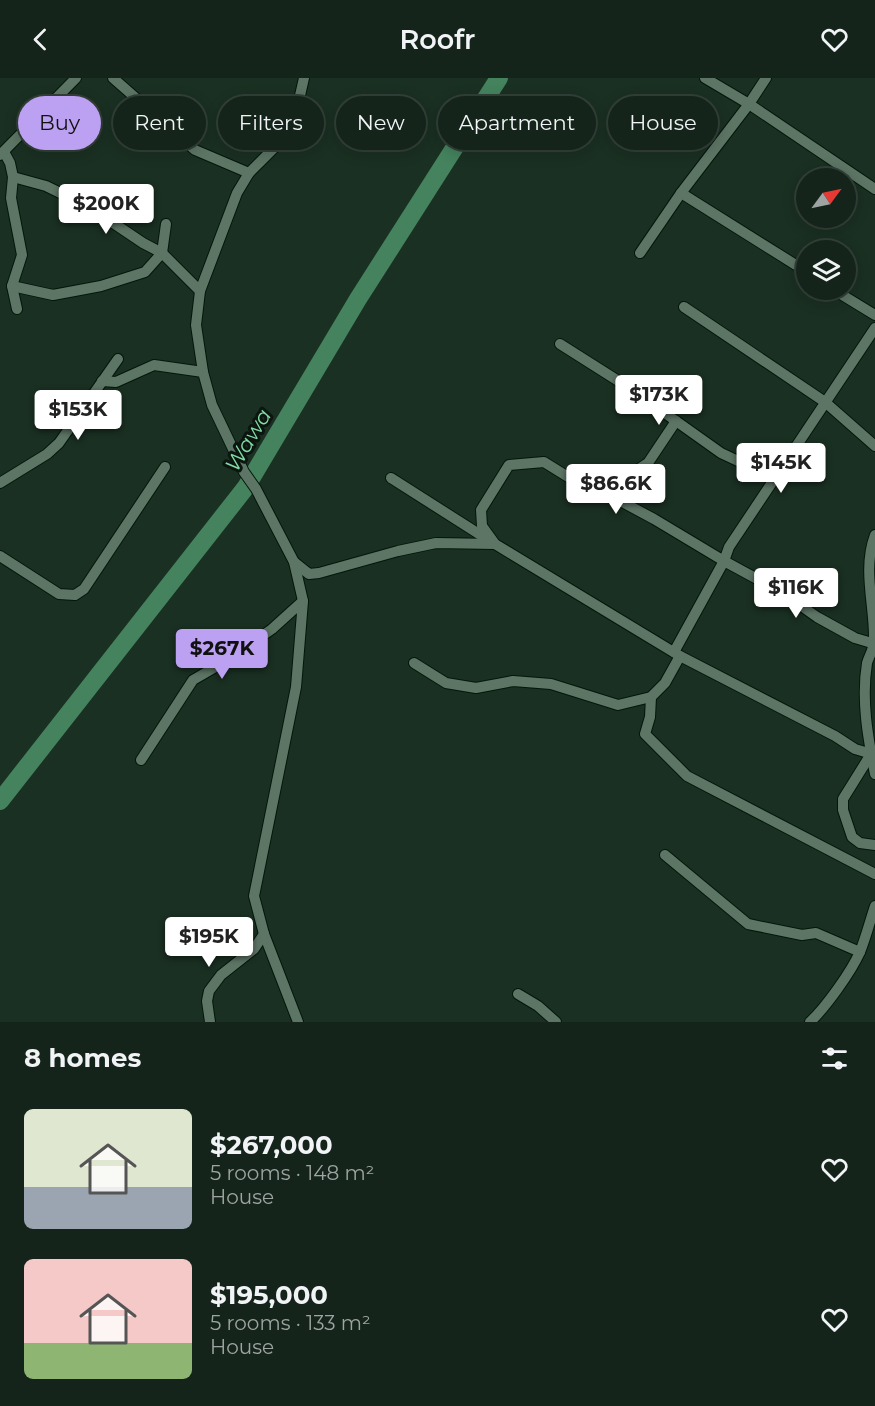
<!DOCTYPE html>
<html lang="en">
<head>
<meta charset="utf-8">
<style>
  body { margin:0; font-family:Montserrat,sans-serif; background:#1d2c23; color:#f1f3f6; height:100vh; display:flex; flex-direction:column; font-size:22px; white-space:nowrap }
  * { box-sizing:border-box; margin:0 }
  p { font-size:20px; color:#9da4a2 }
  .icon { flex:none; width:33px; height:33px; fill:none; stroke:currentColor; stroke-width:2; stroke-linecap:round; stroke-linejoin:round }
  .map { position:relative; height:944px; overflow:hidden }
  .side { display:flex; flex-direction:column; background:#14241a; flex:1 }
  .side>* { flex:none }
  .banner { position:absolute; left:18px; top:18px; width:840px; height:54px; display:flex; gap:12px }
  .needle { width:39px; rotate:57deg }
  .buttons { position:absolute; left:796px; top:90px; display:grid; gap:12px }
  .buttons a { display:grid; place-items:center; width:60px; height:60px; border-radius:50%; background:#14241a; box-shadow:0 3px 15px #0003,0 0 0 2px #334139; font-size:30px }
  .price { position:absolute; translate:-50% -51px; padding:0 14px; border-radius:6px; background:#fff; color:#222; font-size:20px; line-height:39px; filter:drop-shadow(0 2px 3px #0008) }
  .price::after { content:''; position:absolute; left:50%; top:36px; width:18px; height:14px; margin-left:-9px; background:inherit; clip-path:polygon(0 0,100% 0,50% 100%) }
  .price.on { background:#bca0f2; color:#111 }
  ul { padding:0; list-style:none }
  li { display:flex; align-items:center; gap:18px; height:150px; padding:0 24px }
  li span { display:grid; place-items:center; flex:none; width:168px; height:120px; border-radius:9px; color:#555 }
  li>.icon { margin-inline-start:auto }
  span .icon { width:72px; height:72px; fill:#fffc; stroke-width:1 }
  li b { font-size:26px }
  h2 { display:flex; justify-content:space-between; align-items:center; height:72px; padding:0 24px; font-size:26px }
  .tag { padding:0 21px; border-radius:27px; background:#14241a; box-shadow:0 3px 15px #0003,0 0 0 2px #334139; font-size:21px; line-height:54px }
  .tag.on { background:#bca0f2; color:#111 }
  header { display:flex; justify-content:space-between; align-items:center; height:78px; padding:0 24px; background:#14241a; font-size:27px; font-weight:600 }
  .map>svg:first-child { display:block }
</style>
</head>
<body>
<header><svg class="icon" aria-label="back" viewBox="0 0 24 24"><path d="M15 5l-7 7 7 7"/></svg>Roofr<svg class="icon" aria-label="heart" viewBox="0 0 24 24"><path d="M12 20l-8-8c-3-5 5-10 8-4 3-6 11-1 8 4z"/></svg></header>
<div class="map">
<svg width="875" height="944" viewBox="0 0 875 944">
  <rect width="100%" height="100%" fill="#1a3022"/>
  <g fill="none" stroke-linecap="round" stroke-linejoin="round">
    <!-- river -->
    <path stroke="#44835e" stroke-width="18" d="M0 723 246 409 358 221 499 0"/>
    <!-- street casing -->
    <g stroke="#03170b" stroke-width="12">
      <g id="street">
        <path d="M113 0 195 72 249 95"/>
        <path d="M705 0 749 26 875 111"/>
        <path d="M4 74 10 85 13 99 11 120 22 177 12 208 17 231"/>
        <path d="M0 77 76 0"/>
        <path d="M13 99 46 108 91 130 143 165 162 175 200 213"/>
        <path d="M681 115 807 194"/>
        <path d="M640 175 681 115 749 26 766 0"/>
        <path d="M12 208 53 217 101 208 145 194 162 175 166 146"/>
        <path d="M834 212 875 237"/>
        <path d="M684 229 825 324 875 368"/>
        <path d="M560 266 631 311 721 375 774 400"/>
        <path d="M102 303 116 304 154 287 203 294"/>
        <path d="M391 400 490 463"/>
        <path d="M0 405 47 376 59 365 118 281"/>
        <path d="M604 414 648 385 676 343"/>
        <path d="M875 457C862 492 875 528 874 563 874 571 869 578 867 585 861 622 868 660 875 696"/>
        <path d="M0 478 59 516 75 517 84 511 165 389"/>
        <path d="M294 484 309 496 319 495 398 473 436 465 495 466"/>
        <path d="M875 566 855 560 817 539 783 515 724 483 654 441 598 411 581 407 544 384 509 387 481 432 482 448 495 466 680 578 835 658 855 671 875 677"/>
        <path d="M674 574 724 483 729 469 875 250"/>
        <path d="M414 585 446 605 476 610 513 603 551 606 618 627 651 619 665 605 680 578"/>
        <path d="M651 619 650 639 645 656 687 698 875 796"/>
        <path d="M871 676 843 721V732L852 759 860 765 875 767"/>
        <path d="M141 682 193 602 231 580 272 551 303 523"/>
        <path d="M665 777 748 846 802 857 816 855 860 874"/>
        <path d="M518 916 538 928 556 944"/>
        <path d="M210 944 207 923 209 913 221 897 254 871 264 856"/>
        <path d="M298 944 264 856 254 818 296 609 303 523 294 484 256 411 244 394 212 327 203 294 196 247 200 213 237 115 249 95 284 60 296 35 304 0"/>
        <path d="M810 944C826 929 851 894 860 874 866 859 870 843 875 828"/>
      </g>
    </g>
    <!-- street -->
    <use href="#street" stroke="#5d7565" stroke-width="10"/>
  </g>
  <g text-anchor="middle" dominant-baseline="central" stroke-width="6" stroke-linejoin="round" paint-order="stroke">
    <!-- water labels -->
    <g font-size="21" font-style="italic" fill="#81dba4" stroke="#0c150f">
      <text transform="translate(248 362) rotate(-59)">Wawa</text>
    </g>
  </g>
</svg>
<div class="buttons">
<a><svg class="needle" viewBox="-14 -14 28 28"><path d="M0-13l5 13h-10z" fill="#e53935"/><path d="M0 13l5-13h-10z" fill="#9da4a2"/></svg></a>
<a><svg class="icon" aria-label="layers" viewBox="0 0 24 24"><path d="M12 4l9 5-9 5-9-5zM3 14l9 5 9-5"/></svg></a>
</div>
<b class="price" style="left:106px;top:157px">$200K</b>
<b class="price" style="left:659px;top:348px">$173K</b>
<b class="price" style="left:78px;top:363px">$153K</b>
<b class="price" style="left:781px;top:416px">$145K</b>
<b class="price" style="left:616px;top:437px">$86.6K</b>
<b class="price" style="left:796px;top:541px">$116K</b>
<b class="price on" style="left:222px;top:602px">$267K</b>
<b class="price" style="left:209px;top:890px">$195K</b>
<div class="banner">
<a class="tag on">Buy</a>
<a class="tag">Rent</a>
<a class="tag">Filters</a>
<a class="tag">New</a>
<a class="tag">Apartment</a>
<a class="tag">House</a>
</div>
</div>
<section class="side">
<h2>8 homes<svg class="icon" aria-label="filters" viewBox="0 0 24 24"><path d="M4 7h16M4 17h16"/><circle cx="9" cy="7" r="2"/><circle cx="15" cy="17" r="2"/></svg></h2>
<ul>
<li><span style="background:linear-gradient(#dfe7d0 65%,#9aa5b1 0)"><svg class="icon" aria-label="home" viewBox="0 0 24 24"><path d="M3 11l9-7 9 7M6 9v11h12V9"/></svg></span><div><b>$267,000</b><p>5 rooms · 148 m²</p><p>House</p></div><svg class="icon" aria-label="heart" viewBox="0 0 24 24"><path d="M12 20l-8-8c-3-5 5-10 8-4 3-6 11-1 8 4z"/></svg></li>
<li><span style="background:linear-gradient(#f6c9c9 70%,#8fb573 0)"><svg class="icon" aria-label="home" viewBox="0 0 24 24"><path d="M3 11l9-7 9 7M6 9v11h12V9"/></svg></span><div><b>$195,000</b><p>5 rooms · 133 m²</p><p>House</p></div><svg class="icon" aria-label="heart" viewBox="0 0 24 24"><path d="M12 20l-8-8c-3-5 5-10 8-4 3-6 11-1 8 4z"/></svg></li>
</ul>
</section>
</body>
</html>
